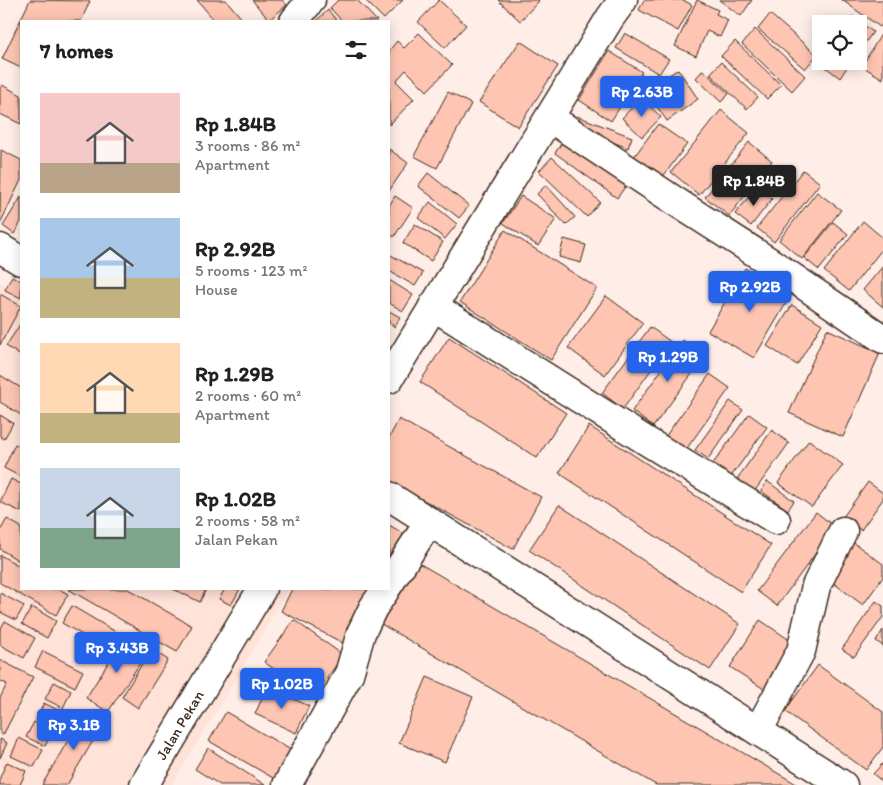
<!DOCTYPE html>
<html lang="en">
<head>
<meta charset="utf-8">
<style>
  body { margin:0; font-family:Itim,sans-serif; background:#f6f6f6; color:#202124; height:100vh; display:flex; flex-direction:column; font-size:19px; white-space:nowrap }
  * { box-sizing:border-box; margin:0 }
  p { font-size:16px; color:#757577 }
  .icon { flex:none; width:28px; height:28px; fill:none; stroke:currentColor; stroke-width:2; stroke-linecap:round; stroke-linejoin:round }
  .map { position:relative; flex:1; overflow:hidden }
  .sheet { position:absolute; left:20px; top:20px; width:370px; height:570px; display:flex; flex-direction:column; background:#fff; border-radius:0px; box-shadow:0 2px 12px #0003 }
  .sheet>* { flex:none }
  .fabs { position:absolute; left:812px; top:15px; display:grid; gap:10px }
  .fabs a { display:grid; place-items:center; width:55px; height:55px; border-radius:0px; background:#fff; box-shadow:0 2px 12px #0003; font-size:25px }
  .price { position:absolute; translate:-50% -42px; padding:0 11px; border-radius:5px; background:#2563eb; color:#fff; font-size:16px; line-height:32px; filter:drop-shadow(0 1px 2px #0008) }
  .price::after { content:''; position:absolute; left:50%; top:30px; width:15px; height:11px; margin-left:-8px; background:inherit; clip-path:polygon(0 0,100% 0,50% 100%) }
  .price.active { background:#222; color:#fff }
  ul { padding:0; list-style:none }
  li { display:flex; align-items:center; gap:15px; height:125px; padding:0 20px }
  li span { display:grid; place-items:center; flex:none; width:140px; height:100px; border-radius:0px; color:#555 }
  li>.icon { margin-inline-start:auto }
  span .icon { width:60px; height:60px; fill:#fffc; stroke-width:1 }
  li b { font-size:21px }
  h2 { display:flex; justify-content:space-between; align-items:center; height:60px; padding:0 20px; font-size:21px }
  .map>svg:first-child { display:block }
</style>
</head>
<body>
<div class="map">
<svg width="883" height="785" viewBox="0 0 883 785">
  <rect width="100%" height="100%" fill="#ffeee8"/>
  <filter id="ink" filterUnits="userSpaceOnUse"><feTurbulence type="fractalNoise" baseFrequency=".02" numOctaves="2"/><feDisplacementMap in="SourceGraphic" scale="10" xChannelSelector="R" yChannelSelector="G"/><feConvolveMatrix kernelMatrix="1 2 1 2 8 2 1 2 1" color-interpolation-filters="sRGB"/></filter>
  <g filter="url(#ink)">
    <!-- built -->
    <path fill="#ffe2d8" d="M0 282 21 296V589H289L172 785H0Z"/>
    <!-- building -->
    <g fill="#fec5b2" stroke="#3b2a1e">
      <path d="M30 0 90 1 81 21H21V68L2 59Z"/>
      <path d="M197 0H226L244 21H215Z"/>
      <path d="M252 0H282L287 5 269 20Z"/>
      <path d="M338 0H357L377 21H342L330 8Z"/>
      <path d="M365 0H403L384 19Z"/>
      <path d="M439 0 466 25 445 48 418 22Z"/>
      <path d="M498 0H538L539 1 520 21Z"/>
      <path d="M644 0H683L692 5 678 31 639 10Z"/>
      <path d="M697 0 718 10 716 14 728 20 720 37 707 31 696 56 675 46Z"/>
      <path d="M719 0H752L741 16Z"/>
      <path d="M842 0H883V23L880 27Z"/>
      <path d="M328 10 337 21H316Z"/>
      <path d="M770 14 817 55 805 69 758 29Z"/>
      <path d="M852 16 873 32 859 51V24H846Z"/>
      <path d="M755 29 805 76 792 91 742 44Z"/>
      <path d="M883 31V79L862 66Z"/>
      <path d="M419 33 452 65 427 91 406 70 396 81 414 99 389 125V51L397 41 404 48Z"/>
      <path d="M625 33 669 59 659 74 616 48Z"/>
      <path d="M520 41 558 66 518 127 479 102Z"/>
      <path d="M735 41 781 85 767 99 721 56Z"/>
      <path d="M609 51 642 72 611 121 579 100Z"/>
      <path d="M821 59V61H851L840 78 819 62Z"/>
      <path d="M721 62 758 97 747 109 710 74Z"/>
      <path d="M678 69 698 99 667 121 646 91Z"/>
      <path d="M703 70 729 94 721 102 696 78Z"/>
      <path d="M2 85 21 95V124L0 114V88Z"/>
      <path d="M448 92 471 104 437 168 414 156Z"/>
      <path d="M641 98 661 117 642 137 622 118Z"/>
      <path d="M721 110 749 133 699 195 671 172Z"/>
      <path d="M577 116 632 137 628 148 573 127Z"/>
      <path d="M658 124 687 144 659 182 631 161Z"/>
      <path d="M565 138 628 183 617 198 555 153Z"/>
      <path d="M749 142 772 161 729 216 705 197Z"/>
      <path d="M389 149 408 163 389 191Z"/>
      <path d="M1 150 21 160V180L0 224Z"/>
      <path d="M552 157 600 202 587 217 539 171Z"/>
      <path d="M803 170 820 183 774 242 757 228Z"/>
      <path d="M428 173 469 206 459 218 418 186Z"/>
      <path d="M546 185 575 217 566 225 537 194Z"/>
      <path d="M757 187 772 199 751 226 735 214Z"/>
      <path d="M817 192 841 210 802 259 779 240Z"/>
      <path d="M395 196 413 208 394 237 389 233V206Z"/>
      <path d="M521 196 556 219 538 246 503 223Z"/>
      <path d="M21 197V222L14 234 3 226Z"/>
      <path d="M430 202 457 224 445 239 418 218Z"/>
      <path d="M863 221 883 238V248L849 291 824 271Z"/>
      <path d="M833 222 848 234 819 270 804 258Z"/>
      <path d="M415 224 443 242 431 261 403 243Z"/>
      <path d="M505 230 597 288 551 360 460 302Z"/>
      <path d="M564 239 586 245 581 263 559 257Z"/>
      <path d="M389 254 423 273 415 286 389 271Z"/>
      <path d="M883 266V307L863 290Z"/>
      <path d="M745 268 791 295 754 358 708 331Z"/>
      <path d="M12 276 21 281V298L5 290Z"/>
      <path d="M389 280 413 295 403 311 389 303Z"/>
      <path d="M0 294 21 306 0 345Z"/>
      <path d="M606 296 643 323 605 375 568 348Z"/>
      <path d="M792 305 822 324 797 365 767 346Z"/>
      <path d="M389 311 400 317 395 327 389 323Z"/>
      <path d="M21 323V356L6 346Z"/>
      <path d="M650 327 671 342 623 409 602 393Z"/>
      <path d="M827 329 880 353 843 437 789 413Z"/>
      <path d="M449 337 566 413 537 458 420 382Z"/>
      <path d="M683 340 705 356 653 427 632 411Z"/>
      <path d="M710 374 730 388 685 451 665 437Z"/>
      <path d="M0 375 21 388V415L0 402Z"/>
      <path d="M730 401 743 410 708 459 695 450Z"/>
      <path d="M749 414 767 427 730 478 712 465Z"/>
      <path d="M0 415 13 423 4 439 0 436Z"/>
      <path d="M399 419 541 497 513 549 389 481V438Z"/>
      <path d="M589 426 771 545 741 592 559 473Z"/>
      <path d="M772 430 789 443 754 492 737 479Z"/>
      <path d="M809 440 843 465 812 507 778 483Z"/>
      <path d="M15 444 21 447V477L4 468Z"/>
      <path d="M11 479 21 484V512L0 502Z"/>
      <path d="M767 481 794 501 788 510 761 491Z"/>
      <path d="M868 482 883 493V499L861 530 843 517Z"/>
      <path d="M559 505 740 624 710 670 529 550Z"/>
      <path d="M816 512 835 527 777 606 757 591Z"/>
      <path d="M7 519 21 527V562L0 549V531Z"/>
      <path d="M389 525 406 535 389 565Z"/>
      <path d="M854 543 883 564V577L863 605 828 579Z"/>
      <path d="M0 555 21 567V589H59L68 594 56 615 0 583Z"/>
      <path d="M417 562 798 785H656L381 624Z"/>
      <path d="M68 589H128L192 626 177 652Z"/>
      <path d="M173 589H206L200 602Z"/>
      <path d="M225 589H240L231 605 219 599Z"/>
      <path d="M292 589H368L372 591 345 644 281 611Z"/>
      <path d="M0 593 24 606 16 620 0 612Z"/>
      <path d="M876 601 883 606V617L854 657 842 649Z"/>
      <path d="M72 606 116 632 106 649 62 623Z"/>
      <path d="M32 607 56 621 47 638 22 624Z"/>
      <path d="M294 620 343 655 314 697 264 662Z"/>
      <path d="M760 620 794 643 764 689 730 667Z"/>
      <path d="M5 621 35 638 24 658 0 645V630Z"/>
      <path d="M883 630V646L876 641Z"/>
      <path d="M125 636 148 651 108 712 86 698Z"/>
      <path d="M151 649 168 660 138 708 122 697Z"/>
      <path d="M43 651 83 671 75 687 35 667Z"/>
      <path d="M0 660 33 677 3 735 0 734V698L7 684 0 681Z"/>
      <path d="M818 665 883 712V747L866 770 785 711Z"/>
      <path d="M427 677 473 697 445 762 399 743Z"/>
      <path d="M54 682 71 691 63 708 45 699Z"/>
      <path d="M267 687 309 706 296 733 255 714Z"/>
      <path d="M44 703 62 712 53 729 36 720Z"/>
      <path d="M85 711 104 722 67 785H42Z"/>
      <path d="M226 712 296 753 280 782 209 741Z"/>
      <path d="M34 722 53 731 45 746 26 737Z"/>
      <path d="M19 738 43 750 34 767 11 756Z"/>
      <path d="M0 739 7 743 0 758Z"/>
      <path d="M208 748 265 785H220L195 769Z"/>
      <path d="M7 762 26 771 20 785H0V777Z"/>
      <path d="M883 763V782L873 774Z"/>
    </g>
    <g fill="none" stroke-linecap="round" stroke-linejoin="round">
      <!-- minor casing -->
      <g stroke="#3b2a1e" stroke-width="31">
        <g id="minor">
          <path d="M294 21 311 0"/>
          <path d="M550 118 681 205 770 262 883 339"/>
          <path d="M0 248 21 261"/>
          <path d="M433 306 648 442 776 520"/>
          <path d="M389 379 610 18 623 0"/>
          <path d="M389 496 843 785"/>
          <path d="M389 584 429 522"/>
          <path d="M758 731 801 651 816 586 843 531"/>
          <path id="s1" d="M144 785 262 589"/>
          <path d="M287 785 349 674 361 633 373 608 386 589"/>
        </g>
      </g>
      <!-- minor -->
      <use href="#minor" stroke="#fff" stroke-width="28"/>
    </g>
  </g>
  <g text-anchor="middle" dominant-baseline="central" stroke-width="4.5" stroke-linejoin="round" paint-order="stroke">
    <!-- street labels -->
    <g font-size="15" fill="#3b2a1e" stroke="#fff">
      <text stroke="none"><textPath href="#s1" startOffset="70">Jalan Pekan</textPath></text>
    </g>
  </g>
</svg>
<div class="fabs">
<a><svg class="icon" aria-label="locate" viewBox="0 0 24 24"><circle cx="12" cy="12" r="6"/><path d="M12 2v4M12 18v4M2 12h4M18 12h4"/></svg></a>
</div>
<b class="price" style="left:642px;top:118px">Rp 2.63B</b>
<b class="price active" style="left:754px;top:207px">Rp 1.84B</b>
<b class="price" style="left:750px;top:313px">Rp 2.92B</b>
<b class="price" style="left:668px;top:383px">Rp 1.29B</b>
<b class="price" style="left:117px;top:674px">Rp 3.43B</b>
<b class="price" style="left:282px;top:710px">Rp 1.02B</b>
<b class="price" style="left:74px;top:751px">Rp 3.1B</b>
<section class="sheet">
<h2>7 homes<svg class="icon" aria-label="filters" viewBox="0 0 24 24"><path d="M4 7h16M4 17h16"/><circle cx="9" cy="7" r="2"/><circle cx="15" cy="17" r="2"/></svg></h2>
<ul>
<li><span style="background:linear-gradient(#f6c9c9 70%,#b9a48a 0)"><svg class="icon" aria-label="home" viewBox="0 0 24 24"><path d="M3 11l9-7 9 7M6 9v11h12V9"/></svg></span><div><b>Rp 1.84B</b><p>3 rooms · 86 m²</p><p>Apartment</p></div></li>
<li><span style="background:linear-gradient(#a9c7e8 60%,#c2b280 0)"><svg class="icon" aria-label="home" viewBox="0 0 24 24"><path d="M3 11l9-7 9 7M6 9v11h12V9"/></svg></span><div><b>Rp 2.92B</b><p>5 rooms · 123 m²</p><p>House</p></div></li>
<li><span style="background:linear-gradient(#ffd9b3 70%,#c2b280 0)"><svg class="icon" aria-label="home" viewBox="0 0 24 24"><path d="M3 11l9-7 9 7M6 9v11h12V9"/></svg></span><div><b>Rp 1.29B</b><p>2 rooms · 60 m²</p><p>Apartment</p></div></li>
<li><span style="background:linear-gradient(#c9d6e8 60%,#7fa58c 0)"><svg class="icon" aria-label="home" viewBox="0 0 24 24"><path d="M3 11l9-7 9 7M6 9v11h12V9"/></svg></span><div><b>Rp 1.02B</b><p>2 rooms · 58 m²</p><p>Jalan Pekan</p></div></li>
</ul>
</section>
</div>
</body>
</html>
